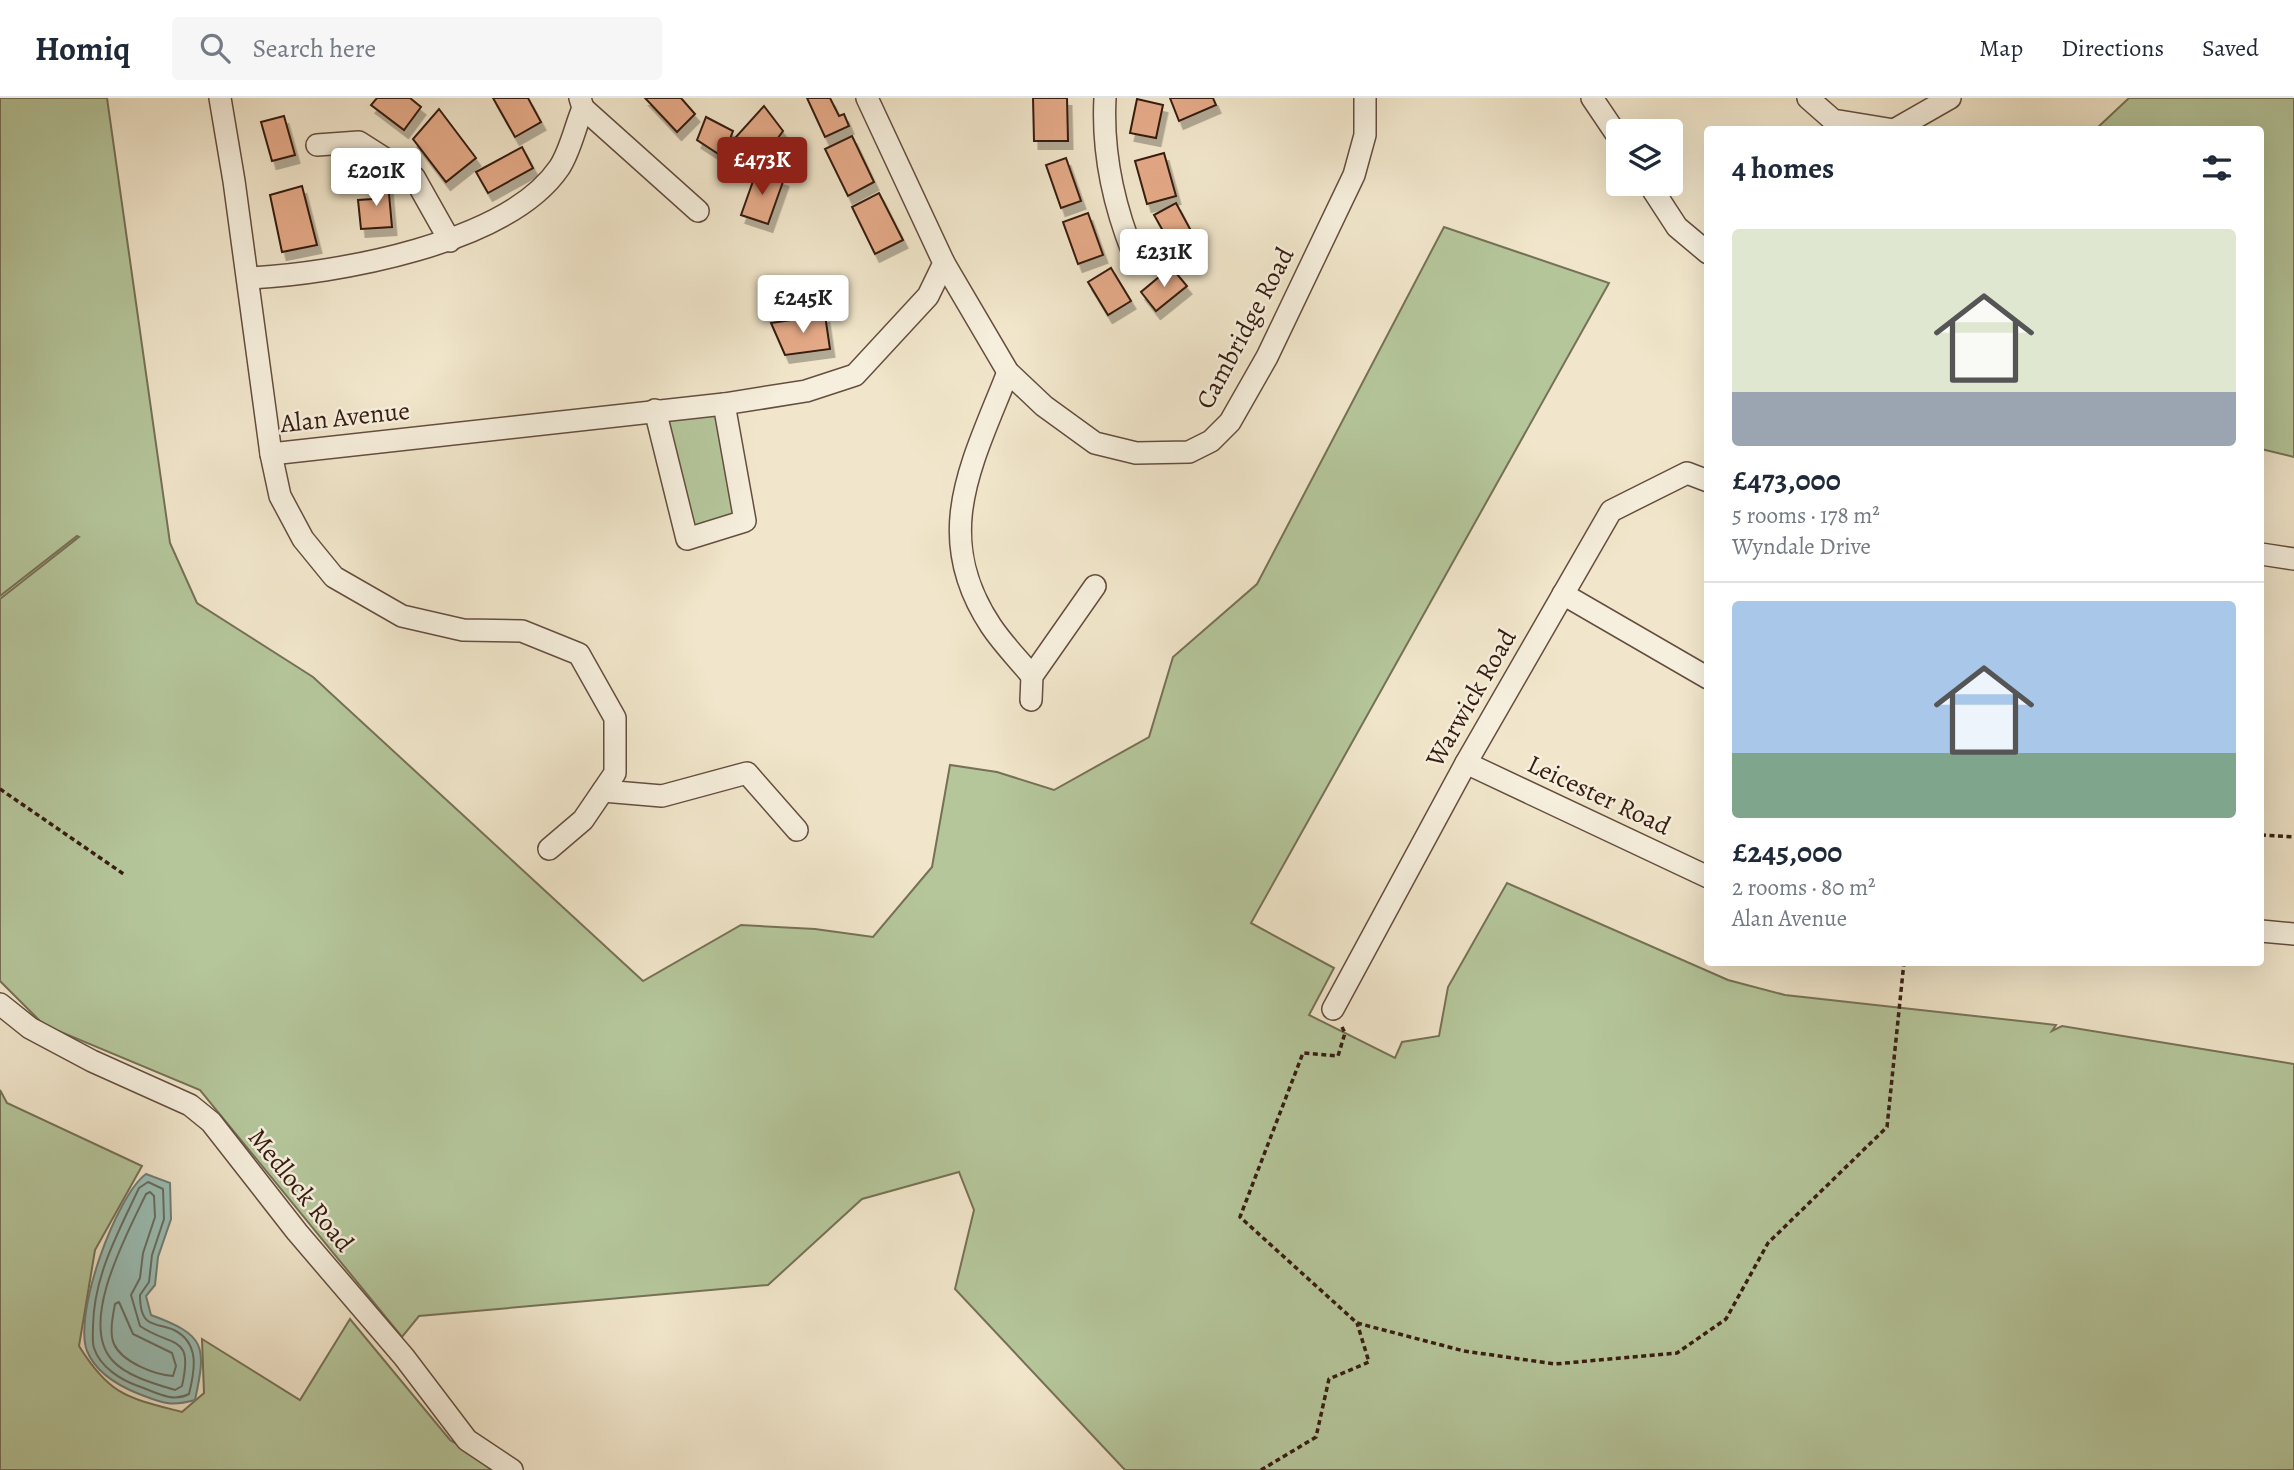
<!DOCTYPE html>
<html lang="en">
<head>
<meta charset="utf-8">
<style>
  body { margin:0; font-family:Alegreya,serif; background:#f6f6f7; color:#1f2937; height:100vh; display:flex; flex-direction:column; font-size:26px; white-space:nowrap }
  * { box-sizing:border-box; margin:0 }
  p { font-size:23px; color:#747a83 }
  .icon { flex:none; width:38px; height:38px; fill:none; stroke:currentColor; stroke-width:2; stroke-linecap:round; stroke-linejoin:round }
  .map { position:relative; flex:1; overflow:hidden }
  .panel { position:absolute; left:1704px; top:28px; width:560px; height:840px; display:flex; flex-direction:column; background:#fff; border-radius:7px; box-shadow:0 7px 28px #0002 }
  .panel>* { flex:none }
  .tools { position:absolute; left:1606px; top:21px; display:grid; gap:14px }
  .tools a { display:grid; place-items:center; width:77px; height:77px; border-radius:7px; background:#fff; box-shadow:0 7px 28px #0002; font-size:35px }
  .price { position:absolute; translate:-50% -60px; padding:0 16px; border-radius:7px; background:#fff; color:#222; font-size:23px; line-height:46px; filter:drop-shadow(0 2px 4px #0008) }
  .price::after { content:''; position:absolute; left:50%; top:42px; width:21px; height:16px; margin-left:-10px; background:inherit; clip-path:polygon(0 0,100% 0,50% 100%) }
  .price.active { background:#8f2418; color:#fff }
  ul { padding:0; list-style:none }
  li { display:grid; align-content:center; gap:14px; height:371px; padding:0 28px }
  li+li { border-top:2px solid #e0e1e3 }
  li span { display:grid; place-items:center; height:217px; border-radius:7px; color:#555 }
  li>.icon { margin-inline-start:auto }
  span .icon { width:126px; height:126px; fill:#fffc; stroke-width:1 }
  li b { font-size:30px }
  h2 { display:flex; justify-content:space-between; align-items:center; height:84px; padding:0 28px; font-size:30px }
  header { display:flex; align-items:center; gap:42px; box-sizing:border-box; height:98px; padding:0 35px; background:#fff; border-bottom:2px solid #e0e1e3 }
  header strong { font-size:33px }
  nav { display:flex; gap:38px; margin-inline-start:auto; font-size:24px }
  .search { width:490px; height:63px; background:#f6f6f7; display:flex; align-items:center; gap:18px; box-sizing:border-box; padding:0 24px; border-radius:7px; color:#747a83; font-size:26px }
  .map>svg:first-child { display:block }
</style>
</head>
<body>
<header>
<strong>Homiq</strong>
<div class="search"><svg class="icon" aria-label="search" viewBox="0 0 24 24"><circle cx="10" cy="10" r="6"/><path d="M15 15l6 6"/></svg>Search here</div>
<nav><a>Map</a><a>Directions</a><a>Saved</a></nav>
</header>
<div class="map">
<svg width="2294" height="1372" viewBox="0 0 2294 1372">
  <defs>
    <filter id="shadow"><feDropShadow dx="4.5" dy="8" stdDeviation="0" flood-color="#0004"/></filter>
  </defs>
  <rect width="100%" height="100%" fill="#f1e6cb"/>
  <filter id="stains"><feTurbulence type="fractalNoise" baseFrequency=".00286" numOctaves="4"/><feColorMatrix values="0 0 0 0 .2 0 0 0 0 .09 0 0 0 0 .02 0 0 0 .5 -.17"/></filter>
  <radialGradient id="worn" r=".72"><stop offset=".6" stop-color="#630" stop-opacity="0"/><stop offset="1" stop-color="#630" stop-opacity=".3"/></radialGradient>
  <!-- green -->
  <g fill="#b5c69b" stroke="#767156" stroke-width="2">
    <path d="M0 0H107L170 445 197 505 313 579 643 883 741 827 815 831 873 839 932 769 950 667 997 674 1054 692 1149 639 1173 559 1257 486 1444 129 1609 185 1251 825 1334 870 1309 917 1395 960 1402 944 1439 938 1448 889 1507 785 1728 882 1785 897 2056 927 2052 933 2062 928 2294 966V1372H1125L955 1191 974 1112 959 1074 862 1101 768 1187 419 1218 402 1239 200 992 44 927 0 883V501L79 439 77 438 0 498Z"/>
    <path d="M2129 0H2294V359L2261 351V32L2096 31Z"/>
    <path d="M718 310 736 417 698 433 687 419 661 315Z"/>
    <path d="M0 992 7 1005 142 1068 95 1152 79 1248C110 1298 128 1300 182 1314L204 1295 202 1241 300 1302 350 1221 450 1342 500 1372H0Z"/>
  </g>
  <!-- water -->
  <path fill="#9bc0b7" stroke="#737e75" stroke-width="2" d="M146 1076 170 1085 171 1121 158 1159 155 1187 146 1198 151 1217C205 1237 207 1247 195 1302 170 1309 163 1305 139 1296 119 1288 96 1275 87 1253 73 1216 116 1098 146 1076Z"/>
  <g fill="none" stroke-linecap="round" stroke-linejoin="round">
    <!-- shore -->
    <g stroke="#686e64" stroke-width="2">
      <path d="M148 1084 163 1091 164 1121 152 1157 149 1184 140 1197C140 1204 141 1218 148 1223 155 1228 166 1228 174 1232 200 1245 195 1272 189 1296 172 1305 156 1294 138 1288 121 1282 100 1269 94 1250 92 1244 93 1235 93 1228 94 1177 118 1135 139 1090Z"/>
      <path d="M150 1094 154 1098 155 1119 143 1155 140 1180 131 1197 140 1228C172 1250 194 1235 182 1288L175 1292C155 1286 126 1278 112 1262 78 1224 128 1134 146 1096Z"/>
      <path d="M119 1204 133 1236 172 1255 176 1268 173 1278C155 1277 122 1264 114 1246 109 1235 113 1217 115 1206Z"/>
    </g>
  </g>
  <!-- building -->
  <g fill="#e5aa88" stroke="#361c11" stroke-width="2" filter="url(#shadow)">
    <path d="M377 0H410L421 9 404 32 371 7Z"/>
    <path d="M493 0H528L541 24 515 39Z"/>
    <path d="M645 0H681L695 16 677 34Z"/>
    <path d="M807 0H830L839 18 844 16 849 28 825 39Z"/>
    <path d="M1033 0H1067L1068 43H1034Z"/>
    <path d="M1170 0H1213L1216 7 1179 23Z"/>
    <path d="M1137 1 1163 7 1156 40 1130 35Z"/>
    <path d="M764 8 783 33 763 60 735 40Z"/>
    <path d="M439 11 476 60 446 84 413 41Z"/>
    <path d="M284 18 295 57 272 63 261 24Z"/>
    <path d="M706 19 733 33 723 59 697 42Z"/>
    <path d="M852 38 874 84 848 98 825 51Z"/>
    <path d="M522 49 533 70 488 95 476 74Z"/>
    <path d="M1164 55 1176 98 1147 106 1135 63Z"/>
    <path d="M1066 60 1081 103 1061 110 1046 67Z"/>
    <path d="M757 72 784 81 768 126 741 117Z"/>
    <path d="M388 85 392 129 361 131 358 102 372 101 371 86Z"/>
    <path d="M302 88 317 147 282 154 270 97Z"/>
    <path d="M879 95 903 142 875 156 852 109Z"/>
    <path d="M1176 105 1197 144 1176 156 1154 117Z"/>
    <path d="M1088 115 1103 157 1078 166 1063 124Z"/>
    <path d="M1171 169 1187 188 1156 213 1141 194Z"/>
    <path d="M1111 170 1131 203 1108 217 1088 184Z"/>
    <path d="M825 217 830 251 785 257 771 225Z"/>
  </g>
  <g fill="none" stroke-linecap="round" stroke-linejoin="round">
    <!-- minor casing -->
    <g stroke="#654e40" stroke-width="24">
      <g id="minor">
        <path d="M220 0 234 83 271 356 724 306 806 293 855 277 928 198 944 165 867 0"/>
        <path d="M1105 0C1102 56 1114 109 1135 160"/>
        <path d="M1592 0 1619 40"/>
        <path d="M1808 0 1833 22 1894 32"/>
        <path d="M583 10 698 113"/>
        <path d="M1894 32 1950 0"/>
        <path d="M317 47 359 44 414 79 450 143"/>
        <path d="M1649 86 1677 129 1708 155"/>
        <path d="M944 165 1008 274 1044 308 1095 345 1136 355 1189 354 1211 343 1230 324 1267 259 1354 77 1365 37V0"/>
        <path d="M248 180C335 176 507 146 559 70 570 54 575 29 583 10L580 0"/>
        <path d="M1008 274C973 364 930 436 991 528 1003 546 1018 561 1032 578"/>
        <path d="M655 312 687 441 745 423 724 306"/>
        <path d="M271 356 280 398 303 441 334 479 402 518 463 532 522 533 579 556 615 620V675L583 722 549 751"/>
        <path d="M2261 456 2294 461"/>
        <path d="M1563 496 1708 580"/>
        <path d="M1031 602 1032 578 1095 488"/>
        <path d="M1466 665 1708 779"/>
        <path d="M603 693 662 698 747 675 797 732"/>
        <path d="M2261 833 2294 836"/>
        <path d="M0 906 30 930 92 963 190 1007 211 1024 297 1134 404 1259 467 1342 512 1372"/>
        <path d="M1333 911 1466 665 1611 413 1687 375 1708 383"/>
      </g>
    </g>
    <!-- path -->
    <g stroke="#361c11" stroke-width="3.5" stroke-dasharray="5 3.5" stroke-linecap="butt">
      <path d="M0 691 125 777"/>
      <path d="M2261 737 2294 739"/>
      <path d="M1342 929 1345 935 1338 958 1303 955 1240 1119 1357 1225 1464 1253 1555 1266 1677 1255 1726 1221 1768 1145 1887 1029 1904 864"/>
      <path d="M1261 1372 1316 1339 1329 1281 1369 1264 1357 1225"/>
    </g>
    <!-- minor -->
    <use href="#minor" stroke="#f6efdd" stroke-width="21"/>
  </g>
  <g text-anchor="middle" dominant-baseline="central" stroke-width="5" stroke-linejoin="round" paint-order="stroke">
    <!-- street labels -->
    <g font-size="26" fill="#361c11" stroke="#f6efdd">
      <text transform="translate(1245 230) rotate(-62)">Cambridge Road</text>
      <text transform="translate(345 319) rotate(-6)">Alan Avenue</text>
      <text transform="translate(1471 600) rotate(-60)">Warwick Road</text>
      <text transform="translate(1599 697) rotate(25)">Leicester Road</text>
      <text transform="translate(301 1092) rotate(51)">Medlock Road</text>
    </g>
  </g>
  <rect width="100%" height="100%" filter="url(#stains)"/>
  <rect width="100%" height="100%" fill="url(#worn)"/>
</svg>
<div class="tools">
<a><svg class="icon" aria-label="layers" viewBox="0 0 24 24"><path d="M12 4l9 5-9 5-9-5zM3 14l9 5 9-5"/></svg></a>
</div>
<b class="price active" style="left:762px;top:99px">£473K</b>
<b class="price" style="left:376px;top:110px">£201K</b>
<b class="price" style="left:1164px;top:191px">£231K</b>
<b class="price" style="left:803px;top:237px">£245K</b>
<section class="panel">
<h2>4 homes<svg class="icon" aria-label="filters" viewBox="0 0 24 24"><path d="M4 7h16M4 17h16"/><circle cx="9" cy="7" r="2"/><circle cx="15" cy="17" r="2"/></svg></h2>
<ul>
<li><span style="background:linear-gradient(#dfe7d0 75%,#9aa5b1 0)"><svg class="icon" aria-label="home" viewBox="0 0 24 24"><path d="M3 11l9-7 9 7M6 9v11h12V9"/></svg></span><div><b>£473,000</b><p>5 rooms · 178 m²</p><p>Wyndale Drive</p></div></li>
<li><span style="background:linear-gradient(#a9c7e8 70%,#7fa58c 0)"><svg class="icon" aria-label="home" viewBox="0 0 24 24"><path d="M3 11l9-7 9 7M6 9v11h12V9"/></svg></span><div><b>£245,000</b><p>2 rooms · 80 m²</p><p>Alan Avenue</p></div></li>
</ul>
</section>
</div>
</body>
</html>
